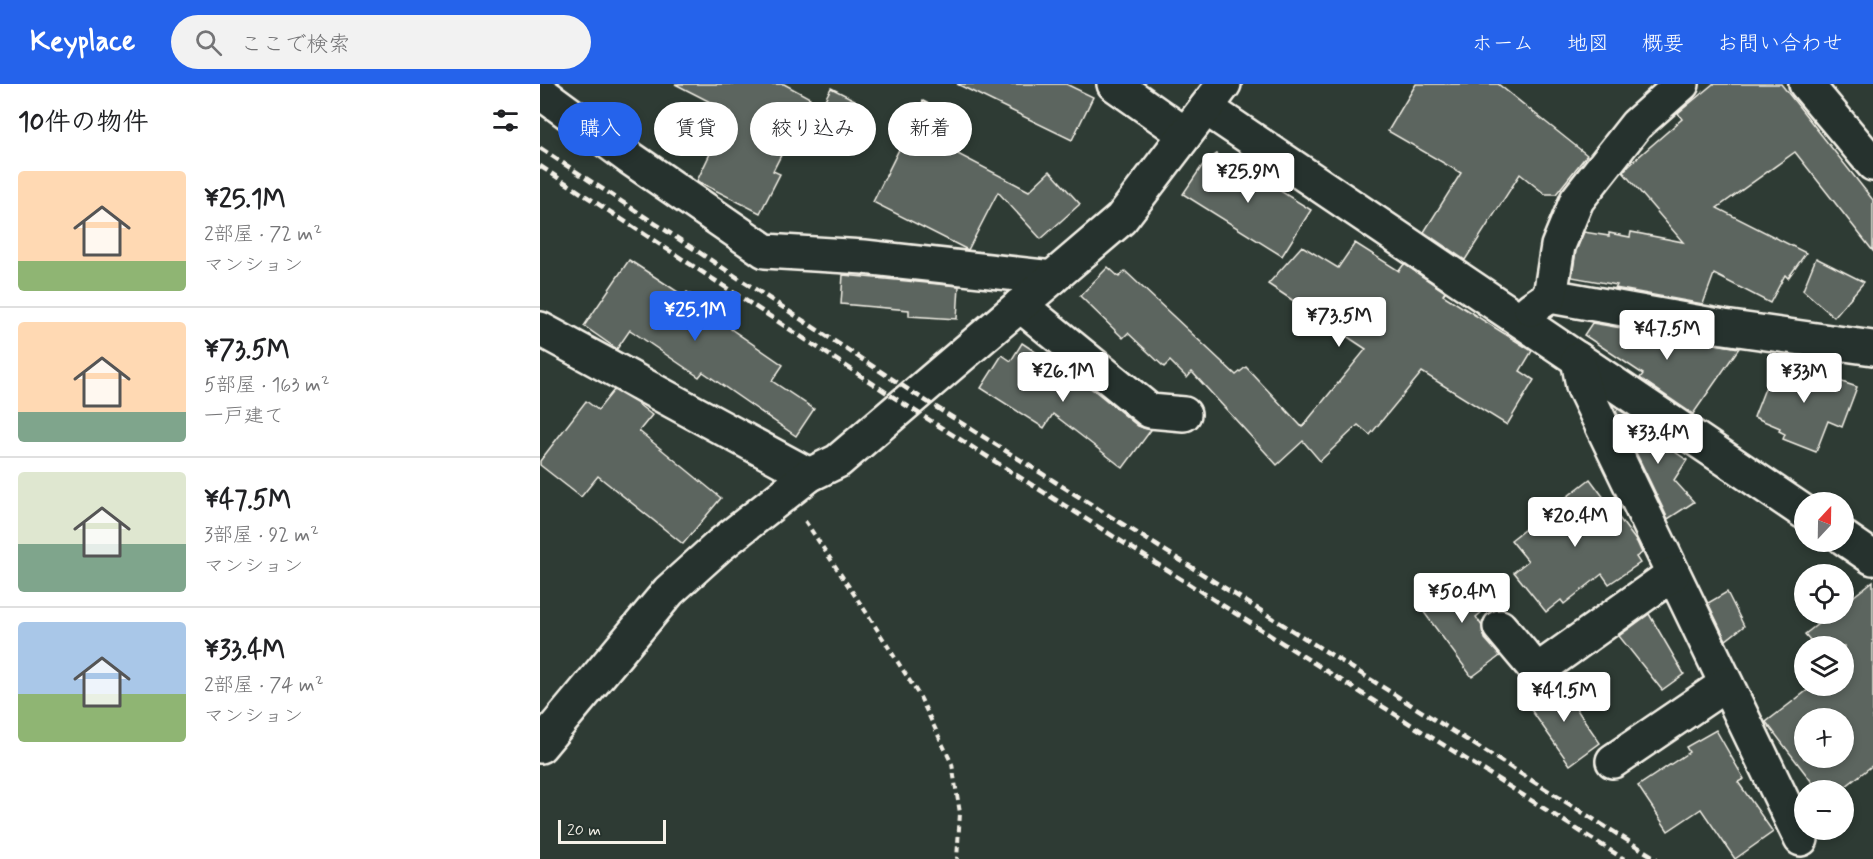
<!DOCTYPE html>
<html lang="ja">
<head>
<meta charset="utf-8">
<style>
  body { margin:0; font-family:Mynerve,"Klee One",sans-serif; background:#f2f2f2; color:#202124; height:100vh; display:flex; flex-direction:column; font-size:22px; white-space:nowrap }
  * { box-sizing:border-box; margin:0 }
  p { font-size:20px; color:#757577 }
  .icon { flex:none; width:33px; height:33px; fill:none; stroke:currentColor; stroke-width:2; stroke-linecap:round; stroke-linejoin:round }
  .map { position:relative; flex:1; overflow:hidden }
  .drawer { display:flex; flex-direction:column; background:#fff; width:540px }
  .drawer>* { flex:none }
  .top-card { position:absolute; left:18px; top:18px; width:570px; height:54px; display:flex; gap:12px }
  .needle { width:39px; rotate:22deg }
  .buttons { position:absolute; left:1254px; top:408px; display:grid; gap:12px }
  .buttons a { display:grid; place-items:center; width:60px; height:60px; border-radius:50%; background:#fff; box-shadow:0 3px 9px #0003; font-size:30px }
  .scale { position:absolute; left:18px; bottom:15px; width:108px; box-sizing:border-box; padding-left:6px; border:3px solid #f4f1e8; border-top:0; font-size:16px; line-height:21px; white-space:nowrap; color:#f4f1e8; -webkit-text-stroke:4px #26332d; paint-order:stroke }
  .price { position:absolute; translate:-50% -51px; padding:0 14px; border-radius:6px; background:#fff; color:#222; font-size:20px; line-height:39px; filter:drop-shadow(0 2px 3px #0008) }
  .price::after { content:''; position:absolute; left:50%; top:36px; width:18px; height:14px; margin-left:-9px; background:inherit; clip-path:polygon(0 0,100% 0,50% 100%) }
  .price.selected { background:#2563eb; color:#fff }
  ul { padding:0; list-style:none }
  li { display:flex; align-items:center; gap:18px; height:150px; padding:0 18px }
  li+li { border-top:2px solid #e0e0e0 }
  li span { display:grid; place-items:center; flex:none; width:168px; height:120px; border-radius:6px; color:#555 }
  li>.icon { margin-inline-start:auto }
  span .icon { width:72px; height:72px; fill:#fffc; stroke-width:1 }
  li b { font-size:26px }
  h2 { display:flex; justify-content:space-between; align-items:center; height:72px; padding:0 18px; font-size:26px }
  .chip { padding:0 21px; border-radius:27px; background:#fff; box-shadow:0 3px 9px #0003; font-size:21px; line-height:54px }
  .chip.selected { background:#2563eb; color:#fff }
  header { display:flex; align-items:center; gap:36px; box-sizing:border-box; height:84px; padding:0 30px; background:#2563eb; color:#fff }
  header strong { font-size:28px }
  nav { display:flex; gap:33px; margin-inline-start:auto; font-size:21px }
  .search { width:420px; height:54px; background:#f2f2f2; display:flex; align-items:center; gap:15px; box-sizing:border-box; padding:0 21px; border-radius:33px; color:#757577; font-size:22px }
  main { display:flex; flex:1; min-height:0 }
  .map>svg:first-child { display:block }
</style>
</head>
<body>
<header>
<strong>Keyplace</strong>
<div class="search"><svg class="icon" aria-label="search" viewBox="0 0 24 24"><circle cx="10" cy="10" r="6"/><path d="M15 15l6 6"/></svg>ここで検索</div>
<nav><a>ホーム</a><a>地図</a><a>概要</a><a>お問い合わせ</a></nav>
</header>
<main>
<section class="drawer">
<h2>10件の物件<svg class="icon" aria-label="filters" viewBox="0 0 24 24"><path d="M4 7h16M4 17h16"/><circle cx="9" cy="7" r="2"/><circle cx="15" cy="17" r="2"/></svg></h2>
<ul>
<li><span style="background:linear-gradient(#ffd9b3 75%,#8fb573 0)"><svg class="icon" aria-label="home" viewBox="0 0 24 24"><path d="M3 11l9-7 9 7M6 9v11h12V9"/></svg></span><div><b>¥25.1M</b><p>2部屋 · 72 m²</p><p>マンション</p></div></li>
<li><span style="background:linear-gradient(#ffd9b3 75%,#7fa58c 0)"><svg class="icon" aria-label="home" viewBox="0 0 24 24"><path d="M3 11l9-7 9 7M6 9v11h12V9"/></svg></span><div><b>¥73.5M</b><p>5部屋 · 163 m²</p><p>一戸建て</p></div></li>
<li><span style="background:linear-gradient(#dfe7d0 60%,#7fa58c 0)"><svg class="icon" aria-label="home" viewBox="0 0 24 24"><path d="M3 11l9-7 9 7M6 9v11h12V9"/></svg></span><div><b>¥47.5M</b><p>3部屋 · 92 m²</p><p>マンション</p></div></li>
<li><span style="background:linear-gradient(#a9c7e8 60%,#8fb573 0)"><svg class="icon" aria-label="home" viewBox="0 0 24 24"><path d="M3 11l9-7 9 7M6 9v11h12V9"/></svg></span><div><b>¥33.4M</b><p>2部屋 · 74 m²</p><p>マンション</p></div></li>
</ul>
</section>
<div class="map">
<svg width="1333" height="775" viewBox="0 0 1333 775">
  <rect width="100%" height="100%" fill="#2e3b34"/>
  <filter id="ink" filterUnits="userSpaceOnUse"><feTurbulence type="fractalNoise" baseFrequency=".0167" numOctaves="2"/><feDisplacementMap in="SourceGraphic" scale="12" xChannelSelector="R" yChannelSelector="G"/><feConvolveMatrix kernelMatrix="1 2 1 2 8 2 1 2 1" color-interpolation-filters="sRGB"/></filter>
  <g filter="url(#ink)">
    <!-- building -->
    <g fill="#5c655e" stroke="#f4f1e8" stroke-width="1.5" fill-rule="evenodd">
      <path d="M135 0H244L270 14 233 87 240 90 220 129 157 97 190 28Z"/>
      <path d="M417 0H526L553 13 532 56Z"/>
      <path d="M876 0H958L1047 71 1016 110H1005L980 90 925 176 884 148 921 89 848 47Z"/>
      <path d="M1173 0H1241L1333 116V167L1255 68 1177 124 1266 169 1248 194 1245 191 1230 219 1174 190 1163 220 1075 204 1077 201 1032 193 1036 167 1044 148 1069 152V149L1090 153 1091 148 1143 158 1083 88 1089 81 1142 35 1138 29Z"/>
      <path d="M291 4 315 16 300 46 276 33Z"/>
      <path d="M383 17 426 39 412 67 489 107 510 87 540 120 501 155 458 108 428 166 333 118Z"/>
      <path d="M677 70 708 92 710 88 771 126 742 172 643 110 664 79Z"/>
      <path d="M815 159 859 187 864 180 905 208 903 211 992 267 980 287 994 296 967 341 882 288 830 351 818 341 780 377 763 357 737 381 652 288 647 294 630 277 624 283 588 249 583 254 540 212 568 183 579 193 585 187 696 291 706 283 762 343 826 265 728 200 762 162 798 184Z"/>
      <path d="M1276 174 1324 198 1294 233 1263 206Z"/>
      <path d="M89 176 144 212 147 208 195 240 191 245 243 281 232 297 274 325 256 352 163 288 159 293 90 246 77 265 44 242Z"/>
      <path d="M303 191 419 202 417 235 369 232V226L301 220Z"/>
      <path d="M1052 239 1181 261 1199 264 1153 330 1100 294 1103 290 1044 251Z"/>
      <path d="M482 259 555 307 598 342 611 346 583 384 513 330 504 344 441 304 462 271 471 277Z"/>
      <path d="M1236 276 1317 303 1302 343 1288 337 1276 368 1243 355 1245 350 1239 347 1240 344 1214 333Z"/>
      <path d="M74 306 98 320 112 331 99 347 181 414 143 460 58 392 41 413 0 381V377L46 317 58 326Z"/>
      <path d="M1078 325 1131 361 1129 364 1147 376 1134 396 1154 418 1128 435 1076 327Z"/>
      <path d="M1050 395 1097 458 1102 469 1096 473 1100 479 1069 500 1062 490 1024 520 1021 516 1006 528 974 488 988 477 971 456Z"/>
      <path d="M923 490 948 523 936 533 942 542 945 555 960 572 932 593 880 523Z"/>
      <path d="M1333 497V681L1301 706H1278L1226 638 1273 602H1304V562H1275L1265 550 1291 530H1304V520ZM1264 634H1304V674H1264Z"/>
      <path d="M1187 508 1204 542 1186 556 1168 519Z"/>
      <path d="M1109 530 1144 590 1122 606 1079 552Z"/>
      <path d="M1018 598 1060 659 1030 681 987 620Z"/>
      <path d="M1176 646 1204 695 1198 698 1233 748 1195 775 1161 725 1128 747 1098 702 1149 668 1146 663Z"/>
    </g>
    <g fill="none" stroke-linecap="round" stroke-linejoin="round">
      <!-- minor casing -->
      <g stroke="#f4f1e8" stroke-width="38">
        <g id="minor">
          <path d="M574 0 645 50"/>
          <path d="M1266 0 1333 80"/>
          <path d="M0 8 90 74 225 167 324 173 512 194"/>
          <path d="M666 24 1264 428"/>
          <path d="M1010 212 1184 243 1333 264"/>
          <path d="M480 221 610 327 644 330"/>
          <path d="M991 225 1010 212 1018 162 1037 116 1096 41 1142 0"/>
          <path d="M0 245 269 391"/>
          <path d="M1038 275 1043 302 1261 755"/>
          <path d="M1304 454 1333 474"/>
          <path d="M960 543 997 587 1133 490"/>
          <path d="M0 662 129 507 180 461 269 391 298 377 581 135 684 0"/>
          <path d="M1073 677 1186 600"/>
        </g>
      </g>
      <!-- path -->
      <path stroke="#f4f1e8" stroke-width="4" stroke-dasharray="6 4.5" stroke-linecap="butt" d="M265 437 328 531 380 613 412 680 420 729 417 775"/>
      <!-- minor -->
      <use href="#minor" stroke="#26332d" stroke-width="33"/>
      <!-- rail -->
      <g stroke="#f4f1e8" stroke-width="4.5" stroke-dasharray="9 4.5" stroke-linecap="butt">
        <path d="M0 64 375 310 1117 775"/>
        <path d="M0 82 364 320 1084 775"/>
      </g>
    </g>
  </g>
</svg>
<div class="buttons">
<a><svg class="needle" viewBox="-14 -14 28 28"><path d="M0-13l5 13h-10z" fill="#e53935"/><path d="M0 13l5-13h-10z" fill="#757577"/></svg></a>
<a><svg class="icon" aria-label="locate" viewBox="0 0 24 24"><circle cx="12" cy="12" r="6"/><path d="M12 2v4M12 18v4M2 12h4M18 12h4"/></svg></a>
<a><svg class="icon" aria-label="layers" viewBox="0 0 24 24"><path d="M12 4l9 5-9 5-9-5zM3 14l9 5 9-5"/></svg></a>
<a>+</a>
<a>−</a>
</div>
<div class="scale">20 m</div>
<b class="price" style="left:708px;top:120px">¥25.9M</b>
<b class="price selected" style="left:155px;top:258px">¥25.1M</b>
<b class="price" style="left:799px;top:264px">¥73.5M</b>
<b class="price" style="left:1127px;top:277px">¥47.5M</b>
<b class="price" style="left:523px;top:319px">¥26.1M</b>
<b class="price" style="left:1264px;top:320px">¥33M</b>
<b class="price" style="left:1118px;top:381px">¥33.4M</b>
<b class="price" style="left:1035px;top:464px">¥20.4M</b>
<b class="price" style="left:922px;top:540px">¥50.4M</b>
<b class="price" style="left:1024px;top:639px">¥41.5M</b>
<div class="top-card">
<a class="chip selected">購入</a>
<a class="chip">賃貸</a>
<a class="chip">絞り込み</a>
<a class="chip">新着</a>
</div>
</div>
</main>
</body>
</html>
